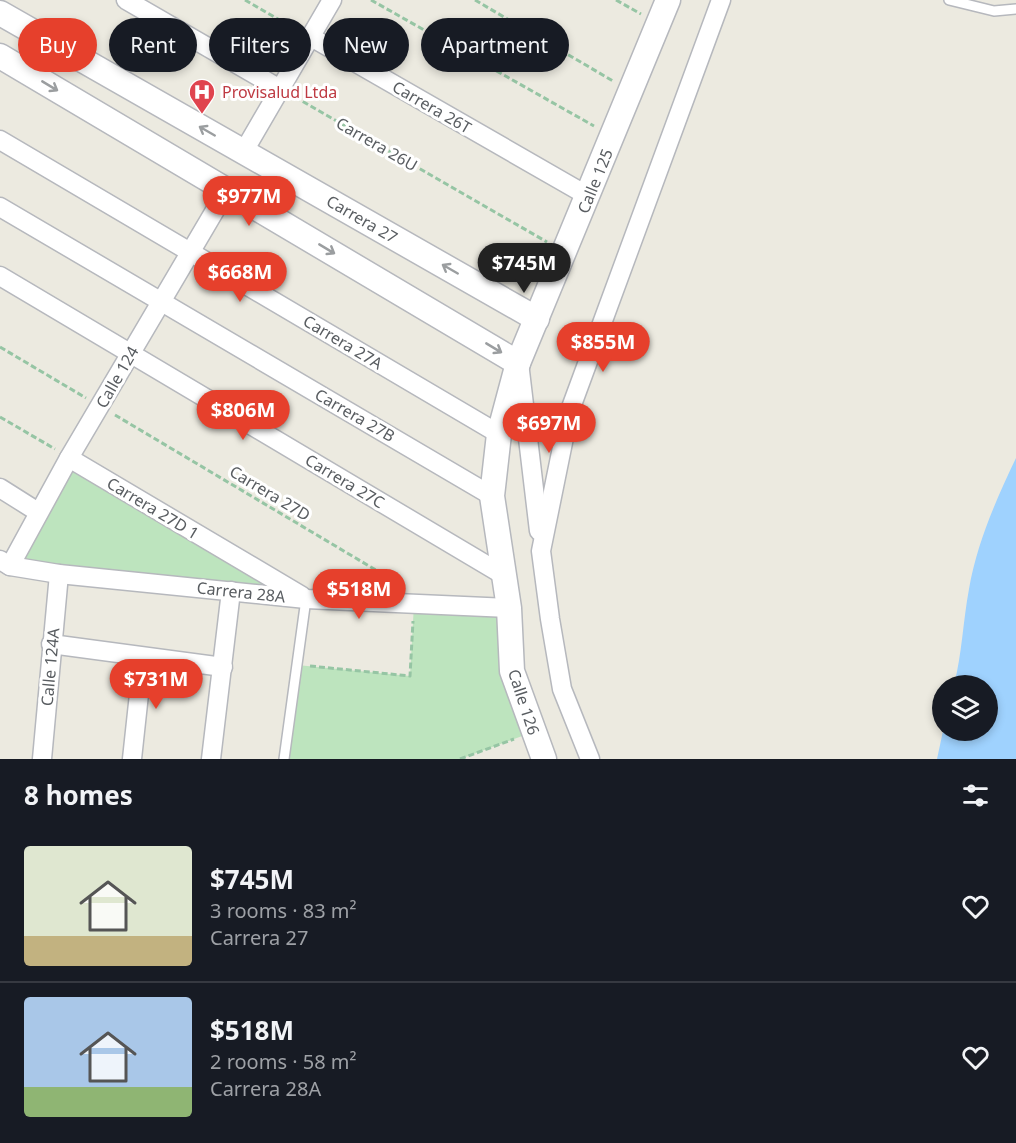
<!DOCTYPE html>
<html lang="en">
<head>
<meta charset="utf-8">
<style>
  body { margin:0; font-family:"Noto Sans",sans-serif; background:#242831; color:#f1f3f6; height:100vh; display:flex; flex-direction:column; font-size:22px; white-space:nowrap }
  * { box-sizing:border-box; margin:0 }
  p { font-size:20px; color:#9ea1a6 }
  .icon { flex:none; width:33px; height:33px; fill:none; stroke:currentColor; stroke-width:2; stroke-linecap:round; stroke-linejoin:round }
  .map { position:relative; height:759px; overflow:hidden }
  .side { display:flex; flex-direction:column; background:#171b24; flex:1 }
  .side>* { flex:none }
  .banner { position:absolute; left:18px; top:18px; width:600px; height:54px; display:flex; gap:12px }
  .tools { position:absolute; left:932px; top:675px; display:grid; gap:12px }
  .tools a { display:grid; place-items:center; width:66px; height:66px; border-radius:50%; background:#171b24; box-shadow:0 3px 9px #0003; font-size:30px }
  .price { position:absolute; translate:-50% -51px; padding:0 14px; border-radius:21px; background:#e6402c; color:#fff; font-size:20px; line-height:39px; filter:drop-shadow(0 2px 3px #0008) }
  .price::after { content:''; position:absolute; left:50%; top:36px; width:18px; height:14px; margin-left:-9px; background:inherit; clip-path:polygon(0 0,100% 0,50% 100%) }
  .price.current { background:#222; color:#fff }
  ul { padding:0; list-style:none }
  li { display:flex; align-items:center; gap:18px; height:150px; padding:0 24px }
  li+li { border-top:2px solid #363941 }
  li span { display:grid; place-items:center; flex:none; width:168px; height:120px; border-radius:6px; color:#555 }
  li>.icon { margin-inline-start:auto }
  span .icon { width:72px; height:72px; fill:#fffc; stroke-width:1 }
  li b { font-size:26px }
  h2 { display:flex; justify-content:space-between; align-items:center; height:72px; padding:0 24px; font-size:26px }
  .chip { padding:0 21px; border-radius:27px; background:#171b24; box-shadow:0 3px 9px #0003; font-size:21px; line-height:54px }
  .chip.current { background:#e6402c; color:#fff }
  .map>svg:first-child { display:block }
</style>
</head>
<body>
<div class="map">
<svg width="1016" height="759" viewBox="0 0 1016 759">
  <rect width="100%" height="100%" fill="#eceae0"/>
  <!-- green -->
  <g fill="#bde4be">
    <path d="M69 458 306 599 10 566Z"/>
    <path d="M414 604 509 608 533 732 460 759H284L297 665 410 676Z"/>
  </g>
  <!-- water -->
  <path fill="#9fd2fe" d="M1016 458V759H937L943 731 987 730V686L954 685C962 654 963 621 969 589 977 543 996 500 1016 458Z"/>
  <g fill="none" stroke-linecap="round" stroke-linejoin="round">
    <!-- service casing -->
    <g stroke="#b6b8bd" stroke-width="12">
      <g id="service">
        <path d="M949 0 994 11 1016 9"/>
        <path d="M284 759 306 599"/>
      </g>
    </g>
    <!-- minor casing -->
    <g stroke="#b6b8bd" stroke-width="21">
      <g id="minor">
        <path d="M126 0 280 89"/>
        <path d="M311 37 588 196"/>
        <path d="M0 140 499 434"/>
        <path d="M244 151 332 0"/>
        <path d="M0 207 492 496"/>
        <path d="M0 276 505 576"/>
        <path d="M520 371 539 531"/>
        <path d="M69 458 302 596"/>
        <path d="M0 488 38 512"/>
        <path d="M0 560 10 566 59 574 306 599 509 608"/>
        <path d="M10 566 69 458 227 190"/>
        <path d="M51 644 223 667"/>
        <path d="M42 759 59 574"/>
        <path d="M132 759 143 657"/>
        <path d="M211 759 231 591"/>
        <path d="M590 759 562 689 550 619 541 551 569 413 721 0"/>
      </g>
    </g>
    <!-- tertiary casing -->
    <g stroke="#b6b8bd" stroke-width="27">
      <g id="tertiary">
        <path d="M0 13 537 319"/>
        <path d="M0 56 518 363"/>
        <path d="M544 759 512 671 509 608 492 496 499 434 518 363 668 0"/>
      </g>
    </g>
    <!-- path -->
    <g stroke="#96c5a4" stroke-width="3" stroke-dasharray="6 3" stroke-linecap="butt">
      <path d="M245 0 295 29"/>
      <path d="M371 0 594 126"/>
      <path d="M475 0 613 81"/>
      <path d="M616 0 641 14"/>
      <path d="M295 97 547 242"/>
      <path d="M0 347 86 398"/>
      <path d="M115 415 401 585"/>
      <path d="M0 417 55 449"/>
      <path d="M310 666 410 676 413 621"/>
      <path d="M460 759 514 739"/>
    </g>
    <!-- service -->
    <use href="#service" stroke="#fff" stroke-width="9"/>
    <!-- minor -->
    <use href="#minor" stroke="#fff" stroke-width="18"/>
    <!-- tertiary -->
    <use href="#tertiary" stroke="#fff" stroke-width="24"/>
  </g>
  <!-- one-way arrows -->
  <defs><path id="oneway-shaft" d="M-6 0H5M1.5-3L5.5 0L1.5 3" fill="none" stroke-width="1.6" stroke-linecap="round" stroke-linejoin="round" transform="scale(1.5)"/></defs>
  <g stroke="#9b9ea0">
    <use href="#oneway-shaft" transform="translate(50 86) rotate(31)"/>
    <use href="#oneway-shaft" transform="translate(207 131) rotate(-150)"/>
    <use href="#oneway-shaft" transform="translate(327 249) rotate(31)"/>
    <use href="#oneway-shaft" transform="translate(450 269) rotate(-150)"/>
    <use href="#oneway-shaft" transform="translate(494 348) rotate(31)"/>
  </g>
  <!-- icons -->
  <defs>
    <g id="hospital-pin" transform="scale(1.35)"><path d="M0 17L-7.5 6A9.5 9.5 0 1 1 7.5 6Z" fill="#e0444e" stroke="#fff"/><path d="M-5-5h3v3.5h4V-5h3V5h-3V1.5h-4V5h-3Z" fill="#fff"/></g>
  </defs>
  <g fill-rule="evenodd">
    <use href="#hospital-pin" x="202" y="92"/>
  </g>
  <g text-anchor="middle" dominant-baseline="central" stroke-width="6" stroke-linejoin="round" paint-order="stroke">
    <!-- health labels -->
    <g font-size="16" fill="#be3a42" stroke="#fff" text-anchor="start">
      <text x="222" y="92">Provisalud Ltda</text>
    </g>
    <!-- street labels -->
    <g font-size="16" fill="#595d61" stroke="#fff">
      <text transform="translate(432 107) rotate(30)">Carrera 26T</text>
      <text transform="translate(377 144) rotate(30)">Carrera 26U</text>
      <text transform="translate(595 181) rotate(-68)">Calle 125</text>
      <text transform="translate(362 219) rotate(30)">Carrera 27</text>
      <text transform="translate(343 342) rotate(31)">Carrera 27A</text>
      <text transform="translate(117 377) rotate(-60)">Calle 124</text>
      <text transform="translate(355 415) rotate(30)">Carrera 27B</text>
      <text transform="translate(345 481) rotate(31)">Carrera 27C</text>
      <text transform="translate(270 493) rotate(31)">Carrera 27D</text>
      <text transform="translate(153 508) rotate(31)">Carrera 27D 1</text>
      <text transform="translate(241 592) rotate(6)">Carrera 28A</text>
      <text transform="translate(50 667) rotate(-85)">Calle 124A</text>
      <text transform="translate(524 702) rotate(72)">Calle 126</text>
    </g>
  </g>
</svg>
<div class="tools">
<a><svg class="icon" aria-label="layers" viewBox="0 0 24 24"><path d="M12 4l9 5-9 5-9-5zM3 14l9 5 9-5"/></svg></a>
</div>
<b class="price" style="left:249px;top:227px">$977M</b>
<b class="price current" style="left:524px;top:294px">$745M</b>
<b class="price" style="left:240px;top:303px">$668M</b>
<b class="price" style="left:603px;top:373px">$855M</b>
<b class="price" style="left:243px;top:441px">$806M</b>
<b class="price" style="left:549px;top:454px">$697M</b>
<b class="price" style="left:359px;top:620px">$518M</b>
<b class="price" style="left:156px;top:710px">$731M</b>
<div class="banner">
<a class="chip current">Buy</a>
<a class="chip">Rent</a>
<a class="chip">Filters</a>
<a class="chip">New</a>
<a class="chip">Apartment</a>
</div>
</div>
<section class="side">
<h2>8 homes<svg class="icon" aria-label="filters" viewBox="0 0 24 24"><path d="M4 7h16M4 17h16"/><circle cx="9" cy="7" r="2"/><circle cx="15" cy="17" r="2"/></svg></h2>
<ul>
<li><span style="background:linear-gradient(#dfe7d0 75%,#c2b280 0)"><svg class="icon" aria-label="home" viewBox="0 0 24 24"><path d="M3 11l9-7 9 7M6 9v11h12V9"/></svg></span><div><b>$745M</b><p>3 rooms · 83 m²</p><p>Carrera 27</p></div><svg class="icon" aria-label="heart" viewBox="0 0 24 24"><path d="M12 20l-8-8c-3-5 5-10 8-4 3-6 11-1 8 4z"/></svg></li>
<li><span style="background:linear-gradient(#a9c7e8 75%,#8fb573 0)"><svg class="icon" aria-label="home" viewBox="0 0 24 24"><path d="M3 11l9-7 9 7M6 9v11h12V9"/></svg></span><div><b>$518M</b><p>2 rooms · 58 m²</p><p>Carrera 28A</p></div><svg class="icon" aria-label="heart" viewBox="0 0 24 24"><path d="M12 20l-8-8c-3-5 5-10 8-4 3-6 11-1 8 4z"/></svg></li>
</ul>
</section>
</body>
</html>
